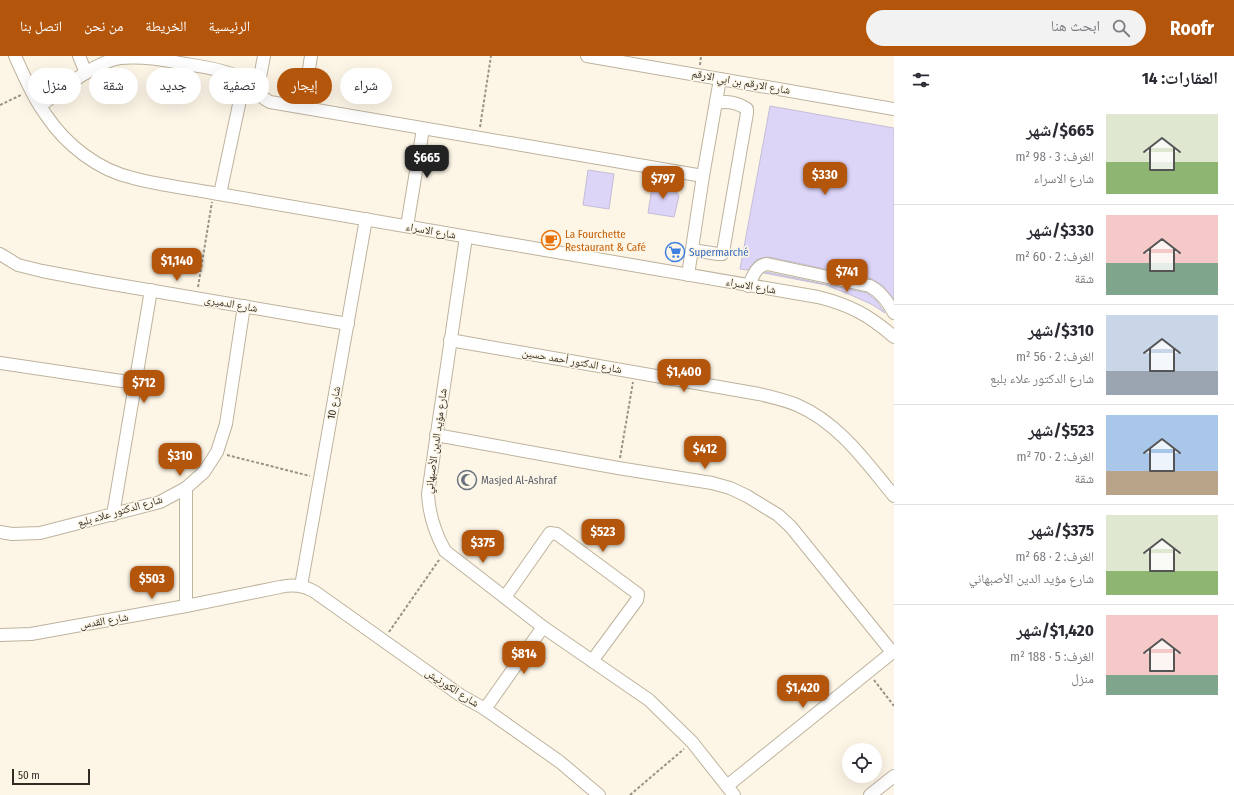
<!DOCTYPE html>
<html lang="ar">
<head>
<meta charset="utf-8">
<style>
  body { margin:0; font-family:"Fira Sans Condensed","Noto Naskh Arabic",sans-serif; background:#f2f2f3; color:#2b2b33; direction:rtl; height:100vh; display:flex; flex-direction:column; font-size:15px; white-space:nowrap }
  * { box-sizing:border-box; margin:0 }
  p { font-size:13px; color:#7c7c81 }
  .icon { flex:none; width:22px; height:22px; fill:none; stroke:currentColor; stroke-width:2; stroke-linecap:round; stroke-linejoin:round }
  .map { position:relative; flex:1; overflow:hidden; direction:ltr }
  .details { display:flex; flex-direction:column; background:#fff; width:340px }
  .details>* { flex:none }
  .hud { position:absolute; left:12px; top:12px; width:380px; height:36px; direction:rtl; display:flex; gap:8px }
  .tools { position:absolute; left:842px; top:687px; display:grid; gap:8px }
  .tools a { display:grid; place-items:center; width:40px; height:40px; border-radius:50%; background:#fff; box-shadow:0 4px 16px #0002; font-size:20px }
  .scale { position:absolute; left:12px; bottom:10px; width:78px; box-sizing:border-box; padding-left:4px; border:2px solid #312c23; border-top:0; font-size:11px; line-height:14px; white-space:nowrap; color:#312c23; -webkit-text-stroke:3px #fdf6e7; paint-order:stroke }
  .price { position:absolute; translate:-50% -34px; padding:0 9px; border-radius:8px; background:#b4550c; color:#fff; font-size:13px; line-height:26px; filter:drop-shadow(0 1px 2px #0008) }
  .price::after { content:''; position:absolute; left:50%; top:24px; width:12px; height:9px; margin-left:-6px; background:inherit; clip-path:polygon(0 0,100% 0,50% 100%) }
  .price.on { background:#222; color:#fff }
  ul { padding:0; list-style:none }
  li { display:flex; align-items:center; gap:12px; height:100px; padding:0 16px }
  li+li { border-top:1px solid #e1e1e2 }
  li span { display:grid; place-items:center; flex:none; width:112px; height:80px; border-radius:0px; color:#555 }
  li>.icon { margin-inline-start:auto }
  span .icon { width:48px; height:48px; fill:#fffc; stroke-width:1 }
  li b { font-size:17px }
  h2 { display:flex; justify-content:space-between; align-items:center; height:48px; padding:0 16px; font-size:17px }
  .chip { padding:0 14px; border-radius:18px; background:#fff; box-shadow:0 4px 16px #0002; font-size:14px; line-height:36px }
  .chip.on { background:#b4550c; color:#fff }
  header { display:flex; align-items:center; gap:24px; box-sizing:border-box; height:56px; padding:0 20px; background:#b4550c; color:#fff }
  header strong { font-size:19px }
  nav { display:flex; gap:22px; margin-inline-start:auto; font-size:14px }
  .search { width:280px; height:36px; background:#f2f2f3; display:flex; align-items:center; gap:10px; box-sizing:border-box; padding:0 14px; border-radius:22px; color:#7c7c81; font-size:15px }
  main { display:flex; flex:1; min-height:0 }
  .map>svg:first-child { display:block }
</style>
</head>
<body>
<header>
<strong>Roofr</strong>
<div class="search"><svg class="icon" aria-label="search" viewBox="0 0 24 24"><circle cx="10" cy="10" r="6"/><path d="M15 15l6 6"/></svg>ابحث هنا</div>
<nav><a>الرئيسية</a><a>الخريطة</a><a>من نحن</a><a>اتصل بنا</a></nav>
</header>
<main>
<section class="details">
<h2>العقارات: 14<svg class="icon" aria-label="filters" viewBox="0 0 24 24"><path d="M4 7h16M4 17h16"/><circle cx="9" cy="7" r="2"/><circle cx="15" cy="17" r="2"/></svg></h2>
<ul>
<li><span style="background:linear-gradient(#dfe7d0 60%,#8fb573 0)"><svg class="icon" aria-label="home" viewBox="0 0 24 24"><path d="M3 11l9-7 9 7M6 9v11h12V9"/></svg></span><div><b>$665/شهر</b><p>الغرف: 3 · 98 m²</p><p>شارع الاسراء</p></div></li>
<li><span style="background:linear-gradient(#f6c9c9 60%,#7fa58c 0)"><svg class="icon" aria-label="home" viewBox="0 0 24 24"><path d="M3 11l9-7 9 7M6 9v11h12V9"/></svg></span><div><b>$330/شهر</b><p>الغرف: 2 · 60 m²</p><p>شقة</p></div></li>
<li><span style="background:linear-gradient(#c9d6e8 70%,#9aa5b1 0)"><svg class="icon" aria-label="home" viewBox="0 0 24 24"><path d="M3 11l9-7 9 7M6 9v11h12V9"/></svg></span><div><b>$310/شهر</b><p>الغرف: 2 · 56 m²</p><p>شارع الدكتور علاء بلبع</p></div></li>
<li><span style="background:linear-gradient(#a9c7e8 70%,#b9a48a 0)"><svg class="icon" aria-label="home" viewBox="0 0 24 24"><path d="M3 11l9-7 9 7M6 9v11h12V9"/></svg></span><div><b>$523/شهر</b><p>الغرف: 2 · 70 m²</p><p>شقة</p></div></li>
<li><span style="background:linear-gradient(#dfe7d0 70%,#8fb573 0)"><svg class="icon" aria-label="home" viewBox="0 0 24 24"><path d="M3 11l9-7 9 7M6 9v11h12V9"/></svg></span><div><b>$375/شهر</b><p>الغرف: 2 · 68 m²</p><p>شارع مؤيد الدين الأصبهاني</p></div></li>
<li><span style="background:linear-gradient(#f6c9c9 75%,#7fa58c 0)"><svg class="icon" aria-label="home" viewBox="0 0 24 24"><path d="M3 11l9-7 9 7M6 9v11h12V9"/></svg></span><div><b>$1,420/شهر</b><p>الغرف: 5 · 188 m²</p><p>منزل</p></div></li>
</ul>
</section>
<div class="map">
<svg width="894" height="739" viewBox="0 0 894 739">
  <rect width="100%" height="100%" fill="#fdf6e7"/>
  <!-- building -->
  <g fill="#ddd5f8" stroke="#c3bdd6">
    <path d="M770 50 894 72V243L883 230 872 223 769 201 762 202 756 204 748 214 740 213Z"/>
    <path d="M588 114 614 118 609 153 583 149Z"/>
    <path d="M653 125 672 129 679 140 674 161 648 157Z"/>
    <path d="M767 216 867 237 876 244 885 257 873 249 851 239 826 229 764 217Z"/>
  </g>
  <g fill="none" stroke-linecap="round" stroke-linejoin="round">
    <!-- minor casing -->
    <g stroke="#beb39c" stroke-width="14">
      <g id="minor">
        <path d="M15 0C24 20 33 41 46 59 66 89 98 114 133 122 159 129 186 132 213 137L818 241C850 249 869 259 894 281"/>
        <path d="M79 0 86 17"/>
        <path d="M587 0 894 53"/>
        <path d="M257 37 264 0"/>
        <path d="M40 50C62 34 94 6 120 2 140 0 161 3 180 7 198 10 217 12 234 19 248 26 256 39 270 46L703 120"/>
        <path d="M303 51 311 0"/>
        <path d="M220 138 244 25"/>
        <path d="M407 170 423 73"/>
        <path d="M466 181 428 438C429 459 435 477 445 495L543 571 649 644 692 686 734 739"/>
        <path d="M692 194 718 198H722L723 196 747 57V53C736 46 728 45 716 47"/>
        <path d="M0 198 18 209 42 215 95 225 348 268"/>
        <path d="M688 219 703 120 720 23"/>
        <path d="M748 230C753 221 756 209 767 208L870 230C882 237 887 245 894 257"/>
        <path d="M450 284 759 338C772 341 785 344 797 349 839 367 866 406 894 440"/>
        <path d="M0 307 135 327"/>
        <path d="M436 379 618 412 712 427 730 432 747 440 778 459 791 471 892 596"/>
        <path d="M113 459 151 234"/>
        <path d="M0 476 12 478 40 477 160 446 186 432 204 416 217 396 226 368 244 250"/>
        <path d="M301 530 366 163"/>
        <path d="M505 541 550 477 557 478 638 538 637 544 592 605"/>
        <path d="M186 550V432"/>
        <path d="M0 579 31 578 186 550 280 531C293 528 303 529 315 536L460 639 485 653 560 706 599 739"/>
        <path d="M485 653 543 571"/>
        <path d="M727 730 894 595"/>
        <path d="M870 739 894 720"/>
      </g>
    </g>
    <!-- path -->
    <g stroke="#999387" stroke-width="2" stroke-dasharray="3 2" stroke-linecap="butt">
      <path d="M700 9 701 0"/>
      <path d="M0 49 21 39"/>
      <path d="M480 71 491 0"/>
      <path d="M198 231 212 146"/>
      <path d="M227 399 310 420"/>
      <path d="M620 402 633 326"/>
      <path d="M389 576 439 504"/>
      <path d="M874 624 894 650"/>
      <path d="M630 739 684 693"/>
    </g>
    <!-- minor -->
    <use href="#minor" stroke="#fff" stroke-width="12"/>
  </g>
  <!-- icons -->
  <defs>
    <g id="cafe-ring" transform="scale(1)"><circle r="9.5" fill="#fdf6e7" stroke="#e8710a" stroke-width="1.5"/><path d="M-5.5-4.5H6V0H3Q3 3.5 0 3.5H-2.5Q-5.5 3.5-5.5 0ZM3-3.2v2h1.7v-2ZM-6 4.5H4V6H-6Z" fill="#e8710a"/></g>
    <g id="supermarket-ring" transform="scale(1)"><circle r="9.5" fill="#fdf6e7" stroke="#3f7fe0" stroke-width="1.5"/><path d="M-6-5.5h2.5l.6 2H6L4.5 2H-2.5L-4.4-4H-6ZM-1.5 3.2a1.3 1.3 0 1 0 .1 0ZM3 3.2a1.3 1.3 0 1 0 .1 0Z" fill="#3f7fe0"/></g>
    <g id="mosque-ring" transform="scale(1)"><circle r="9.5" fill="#fdf6e7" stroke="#6b7280" stroke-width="1.5"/><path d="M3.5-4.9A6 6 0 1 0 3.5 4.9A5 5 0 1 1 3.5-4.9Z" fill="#6b7280"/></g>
  </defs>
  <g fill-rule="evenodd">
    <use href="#cafe-ring" x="551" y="184"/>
    <use href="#supermarket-ring" x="675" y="196"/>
    <use href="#mosque-ring" x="467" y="424"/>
  </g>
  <g text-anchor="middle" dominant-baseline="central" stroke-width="3" stroke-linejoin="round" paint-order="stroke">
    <!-- street labels -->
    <g font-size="11" fill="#312c23" stroke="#fdf6e7">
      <text transform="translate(741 26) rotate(10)">شارع الارقم بن ابي الارقم</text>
      <text transform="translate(431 175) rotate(10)">شارع الاسراء</text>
      <text transform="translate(751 230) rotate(10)">شارع الاسراء</text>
      <text transform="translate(231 248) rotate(10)">شارع الدميرى</text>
      <text transform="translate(572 305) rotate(10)">شارع الدكتور أحمد حسين</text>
      <text transform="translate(334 347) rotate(-80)">شارع 10</text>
      <text transform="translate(436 385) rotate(-82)">شارع مؤيد الدين الأصبهاني</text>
      <text transform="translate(120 455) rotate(-16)">شارع الدكتور علاء بلبع</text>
      <text transform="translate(104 565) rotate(-10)">شارع القدس</text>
      <text transform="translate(452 632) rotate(33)">شارع الكورنيش</text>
    </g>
    <!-- food labels -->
    <g font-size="11" fill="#c56008" stroke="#fdf6e7" text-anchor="start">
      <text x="565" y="178">La Fourchette<tspan x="565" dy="13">Restaurant &amp; Café</tspan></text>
    </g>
    <!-- shop labels -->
    <g font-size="11" fill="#366cbe" stroke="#fdf6e7" text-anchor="start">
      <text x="689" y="196">Supermarché</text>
    </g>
    <!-- worship labels -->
    <g font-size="11" fill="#5b616d" stroke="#fdf6e7" text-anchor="start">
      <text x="481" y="424">Masjed Al-Ashraf</text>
    </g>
  </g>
</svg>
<div class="tools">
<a><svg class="icon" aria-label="locate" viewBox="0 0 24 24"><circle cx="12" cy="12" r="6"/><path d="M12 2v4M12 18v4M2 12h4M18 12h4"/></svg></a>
</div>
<div class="scale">50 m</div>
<b class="price on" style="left:427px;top:123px">$665</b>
<b class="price" style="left:825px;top:140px">$330</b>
<b class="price" style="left:663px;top:144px">$797</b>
<b class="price" style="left:177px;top:226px">$1,140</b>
<b class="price" style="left:847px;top:237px">$741</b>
<b class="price" style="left:684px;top:337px">$1,400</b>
<b class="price" style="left:144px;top:348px">$712</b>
<b class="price" style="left:705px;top:414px">$412</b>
<b class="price" style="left:180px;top:421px">$310</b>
<b class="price" style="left:603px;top:497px">$523</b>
<b class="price" style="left:483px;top:508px">$375</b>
<b class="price" style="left:152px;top:544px">$503</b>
<b class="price" style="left:524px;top:619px">$814</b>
<b class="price" style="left:803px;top:653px">$1,420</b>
<div class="hud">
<a class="chip">شراء</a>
<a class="chip on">إيجار</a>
<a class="chip">تصفية</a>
<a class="chip">جديد</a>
<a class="chip">شقة</a>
<a class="chip">منزل</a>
</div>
</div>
</main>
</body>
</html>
